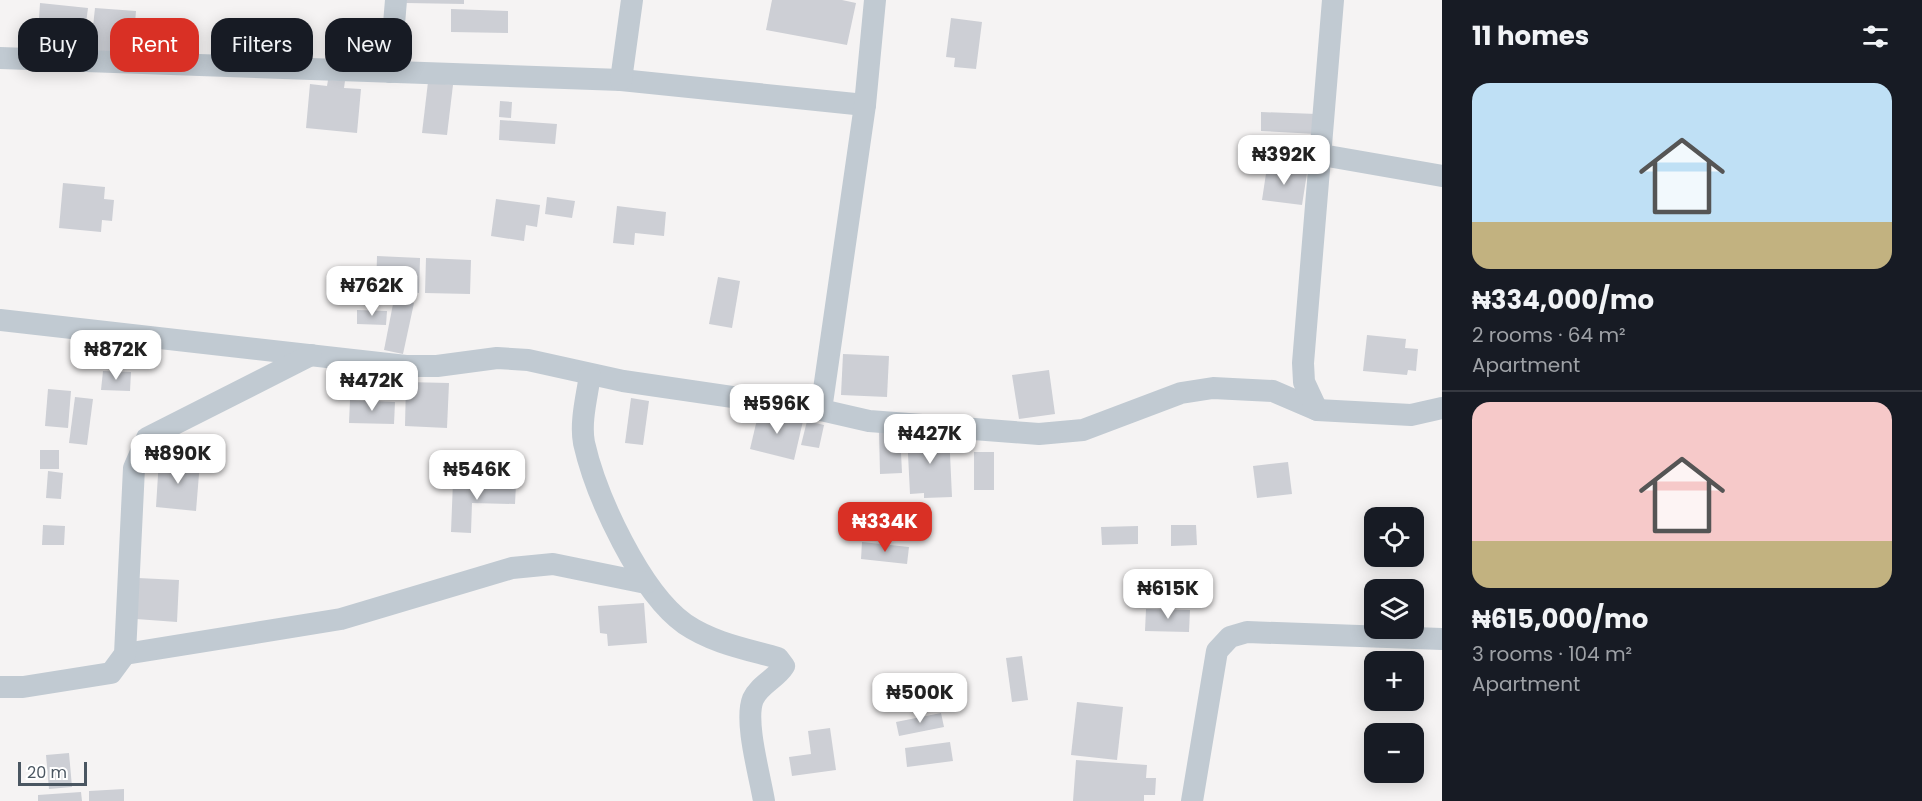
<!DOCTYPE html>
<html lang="en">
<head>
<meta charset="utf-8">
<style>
  body { margin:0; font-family:Poppins,sans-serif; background:#20242c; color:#f1f3f6; height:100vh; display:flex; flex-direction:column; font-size:22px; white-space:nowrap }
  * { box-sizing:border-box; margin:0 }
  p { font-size:20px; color:#9ea1a6 }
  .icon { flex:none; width:33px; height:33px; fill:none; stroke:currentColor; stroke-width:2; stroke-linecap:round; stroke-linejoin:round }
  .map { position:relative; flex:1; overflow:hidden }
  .details { display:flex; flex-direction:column; background:#171b24; width:480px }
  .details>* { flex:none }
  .banner { position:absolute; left:18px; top:18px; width:570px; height:54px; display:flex; gap:12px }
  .controls { position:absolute; left:1364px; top:507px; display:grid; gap:12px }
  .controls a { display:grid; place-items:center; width:60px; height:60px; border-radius:12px; background:#171b24; box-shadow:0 3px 15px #0003; font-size:30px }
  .scale { position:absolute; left:18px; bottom:15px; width:69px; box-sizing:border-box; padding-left:6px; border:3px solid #4a5661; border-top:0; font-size:16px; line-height:21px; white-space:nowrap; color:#4a5661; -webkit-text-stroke:4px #fff; paint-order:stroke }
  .price { position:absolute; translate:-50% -51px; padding:0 14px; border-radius:12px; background:#fff; color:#222; font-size:20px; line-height:39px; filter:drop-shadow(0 2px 3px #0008) }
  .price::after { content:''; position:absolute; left:50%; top:36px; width:18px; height:14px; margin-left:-9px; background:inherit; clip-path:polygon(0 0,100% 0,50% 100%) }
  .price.current { background:#d93025; color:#fff }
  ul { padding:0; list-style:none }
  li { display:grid; align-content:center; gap:12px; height:318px; padding:0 30px }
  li+li { border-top:2px solid #363941 }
  li span { display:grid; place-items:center; height:186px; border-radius:18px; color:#555 }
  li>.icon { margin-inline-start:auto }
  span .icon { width:108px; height:108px; fill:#fffc; stroke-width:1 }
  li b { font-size:26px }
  h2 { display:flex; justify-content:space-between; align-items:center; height:72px; padding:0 30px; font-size:26px }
  .chip { padding:0 21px; border-radius:18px; background:#171b24; box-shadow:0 3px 15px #0003; font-size:21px; line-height:54px }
  .chip.current { background:#d93025; color:#fff }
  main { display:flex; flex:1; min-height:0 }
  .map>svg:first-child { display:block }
</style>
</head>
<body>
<main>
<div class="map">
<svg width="1442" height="801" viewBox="0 0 1442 801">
  <rect width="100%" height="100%" fill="#f5f3f3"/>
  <!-- building -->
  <g fill="#cdcfd5">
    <path d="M407 0H464V4L406 3Z"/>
    <path d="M772 0H842L856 3 847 45 766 30Z"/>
    <path d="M40 3 88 8 86 23 39 19Z"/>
    <path d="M95 8 136 11 132 58 90 55Z"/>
    <path d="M451 9 508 11V33L451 32Z"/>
    <path d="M951 18 982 22 976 69 954 67 955 58 946 57Z"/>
    <path d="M328 80 345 81 344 88 361 89 357 133 306 128 310 84 327 86Z"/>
    <path d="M428 82 453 85 447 135 422 133Z"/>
    <path d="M500 101 512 102 511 118 499 117Z"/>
    <path d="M1261 112 1317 114 1316 134 1261 131Z"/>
    <path d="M500 120 557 124 555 144 499 140Z"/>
    <path d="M1267 167 1307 173 1302 205 1262 200Z"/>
    <path d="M63 183 105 187 104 199 114 200 112 221 102 220 101 232 59 228Z"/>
    <path d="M547 197 575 201 572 218 545 214Z"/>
    <path d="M496 199 540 205 537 227 526 225 524 241 491 236Z"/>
    <path d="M617 206 666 212 664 236 635 233 634 245 613 243Z"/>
    <path d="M377 256 420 258 419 293 376 291Z"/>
    <path d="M426 258 471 260 470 294 425 293Z"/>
    <path d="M718 277 740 281 732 328 709 324Z"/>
    <path d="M394 299 414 303 403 354 384 350Z"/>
    <path d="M357 310 387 311 386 325 357 324Z"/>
    <path d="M1367 335 1406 339 1405 348 1418 349 1416 371 1408 370 1407 375 1363 371Z"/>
    <path d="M843 354 889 356 887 397 841 395Z"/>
    <path d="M1049 370 1055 414 1019 419 1012 375Z"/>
    <path d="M103 371 131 372 130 391 101 390Z"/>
    <path d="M345 374H363V390L344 389Z"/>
    <path d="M406 382 449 383 447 428 405 426Z"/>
    <path d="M48 389 71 391 68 428 45 426Z"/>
    <path d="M75 397 93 399 87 445 69 443Z"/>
    <path d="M631 398 649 401 643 445 625 443Z"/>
    <path d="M350 400 395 402 394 424 349 423Z"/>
    <path d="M759 411 803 421 794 460 750 449Z"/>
    <path d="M807 421 824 425 819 448 801 445Z"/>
    <path d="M879 431H900L902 473 880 474Z"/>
    <path d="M949 432 952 497 924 498V493L910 494 907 434Z"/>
    <rect x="40" y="450" width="19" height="19"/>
    <rect x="974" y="452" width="20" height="38"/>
    <path d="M159 459 200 462 196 511 156 507Z"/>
    <path d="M1288 462 1292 494 1257 498 1253 466Z"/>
    <path d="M48 471 63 473 61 499 46 498Z"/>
    <path d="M453 481 516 484 515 504 472 503 471 533 451 532Z"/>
    <path d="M43 525 65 526 64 545H42Z"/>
    <path d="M1171 525H1196L1197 545 1171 546Z"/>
    <path d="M1138 526V544L1102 545 1101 527Z"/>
    <path d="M862 542 909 547 907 564 861 559Z"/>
    <path d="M138 578 179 580 177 622 136 619Z"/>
    <path d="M644 603 647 643 608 646 607 634 600 633 598 606Z"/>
    <path d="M1146 609 1190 610 1189 632 1145 631Z"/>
    <path d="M1022 656 1028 700 1012 702 1006 658Z"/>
    <path d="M1077 702 1123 707 1117 760 1071 755Z"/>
    <path d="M941 713 944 727 899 736 896 722Z"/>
    <path d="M830 728 836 770 792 776 789 757 811 754 808 731Z"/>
    <path d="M950 742 953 761 907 767 905 748Z"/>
    <path d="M69 753 72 787 49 789 46 755Z"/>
    <path d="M1076 760 1147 765 1146 778H1156L1155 795H1144V801H1073Z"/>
    <path d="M124 789V801H89V791Z"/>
    <path d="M81 792 82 801H38V795Z"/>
  </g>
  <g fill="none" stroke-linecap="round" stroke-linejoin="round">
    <!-- minor -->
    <g stroke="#c1cad2" stroke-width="22">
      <path d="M0 58 621 80 865 105"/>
      <path d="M390 72 396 0"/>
      <path d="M621 80 632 0"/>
      <path d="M1322 155 1442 176"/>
      <path d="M0 320 406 366H437L497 358 528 360 623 381 821 410 869 421 1039 434 1083 430 1181 393 1213 388 1273 391 1317 410 1411 415 1442 408"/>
      <path d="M590 375C587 396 580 422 584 443 596 496 640 592 685 624 713 643 746 649 778 658L784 666C776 679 760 684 753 699 744 721 760 776 764 801"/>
      <path d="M821 410 865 105 875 0"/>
      <path d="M1317 410 1304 382 1303 363 1333 0"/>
      <path d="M125 654 341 619 512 568 553 564 646 583"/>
      <path d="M0 687H23L111 673 125 654 134 468 147 438 311 355"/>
      <path d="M1192 801 1217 651 1230 637 1247 632 1442 639"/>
    </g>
  </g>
</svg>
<div class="controls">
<a><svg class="icon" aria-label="locate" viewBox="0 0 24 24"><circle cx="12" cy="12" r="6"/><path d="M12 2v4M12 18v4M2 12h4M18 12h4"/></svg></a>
<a><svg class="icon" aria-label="layers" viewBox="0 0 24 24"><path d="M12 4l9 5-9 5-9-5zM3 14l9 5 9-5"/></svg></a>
<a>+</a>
<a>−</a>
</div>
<div class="scale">20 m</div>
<b class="price" style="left:1284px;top:186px">₦392K</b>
<b class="price" style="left:372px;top:317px">₦762K</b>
<b class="price" style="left:116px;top:381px">₦872K</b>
<b class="price" style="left:372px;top:412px">₦472K</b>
<b class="price" style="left:777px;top:435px">₦596K</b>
<b class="price" style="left:930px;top:465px">₦427K</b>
<b class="price" style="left:178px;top:485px">₦890K</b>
<b class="price" style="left:477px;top:501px">₦546K</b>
<b class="price current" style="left:885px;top:553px">₦334K</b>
<b class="price" style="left:1168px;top:620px">₦615K</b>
<b class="price" style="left:920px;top:724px">₦500K</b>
<div class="banner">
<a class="chip">Buy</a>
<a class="chip current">Rent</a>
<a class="chip">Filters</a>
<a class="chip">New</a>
</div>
</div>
<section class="details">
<h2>11 homes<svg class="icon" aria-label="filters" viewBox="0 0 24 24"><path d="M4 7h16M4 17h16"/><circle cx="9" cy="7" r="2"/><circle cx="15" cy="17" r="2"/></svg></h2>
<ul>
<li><span style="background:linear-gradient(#bfe0f5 75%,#c2b280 0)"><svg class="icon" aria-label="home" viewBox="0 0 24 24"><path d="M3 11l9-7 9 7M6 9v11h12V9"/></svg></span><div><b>₦334,000/mo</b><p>2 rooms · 64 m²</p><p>Apartment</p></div></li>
<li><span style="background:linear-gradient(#f6c9c9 75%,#c2b280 0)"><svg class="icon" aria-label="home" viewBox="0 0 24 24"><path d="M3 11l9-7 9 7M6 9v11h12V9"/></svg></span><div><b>₦615,000/mo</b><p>3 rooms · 104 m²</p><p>Apartment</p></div></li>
</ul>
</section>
</main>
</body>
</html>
